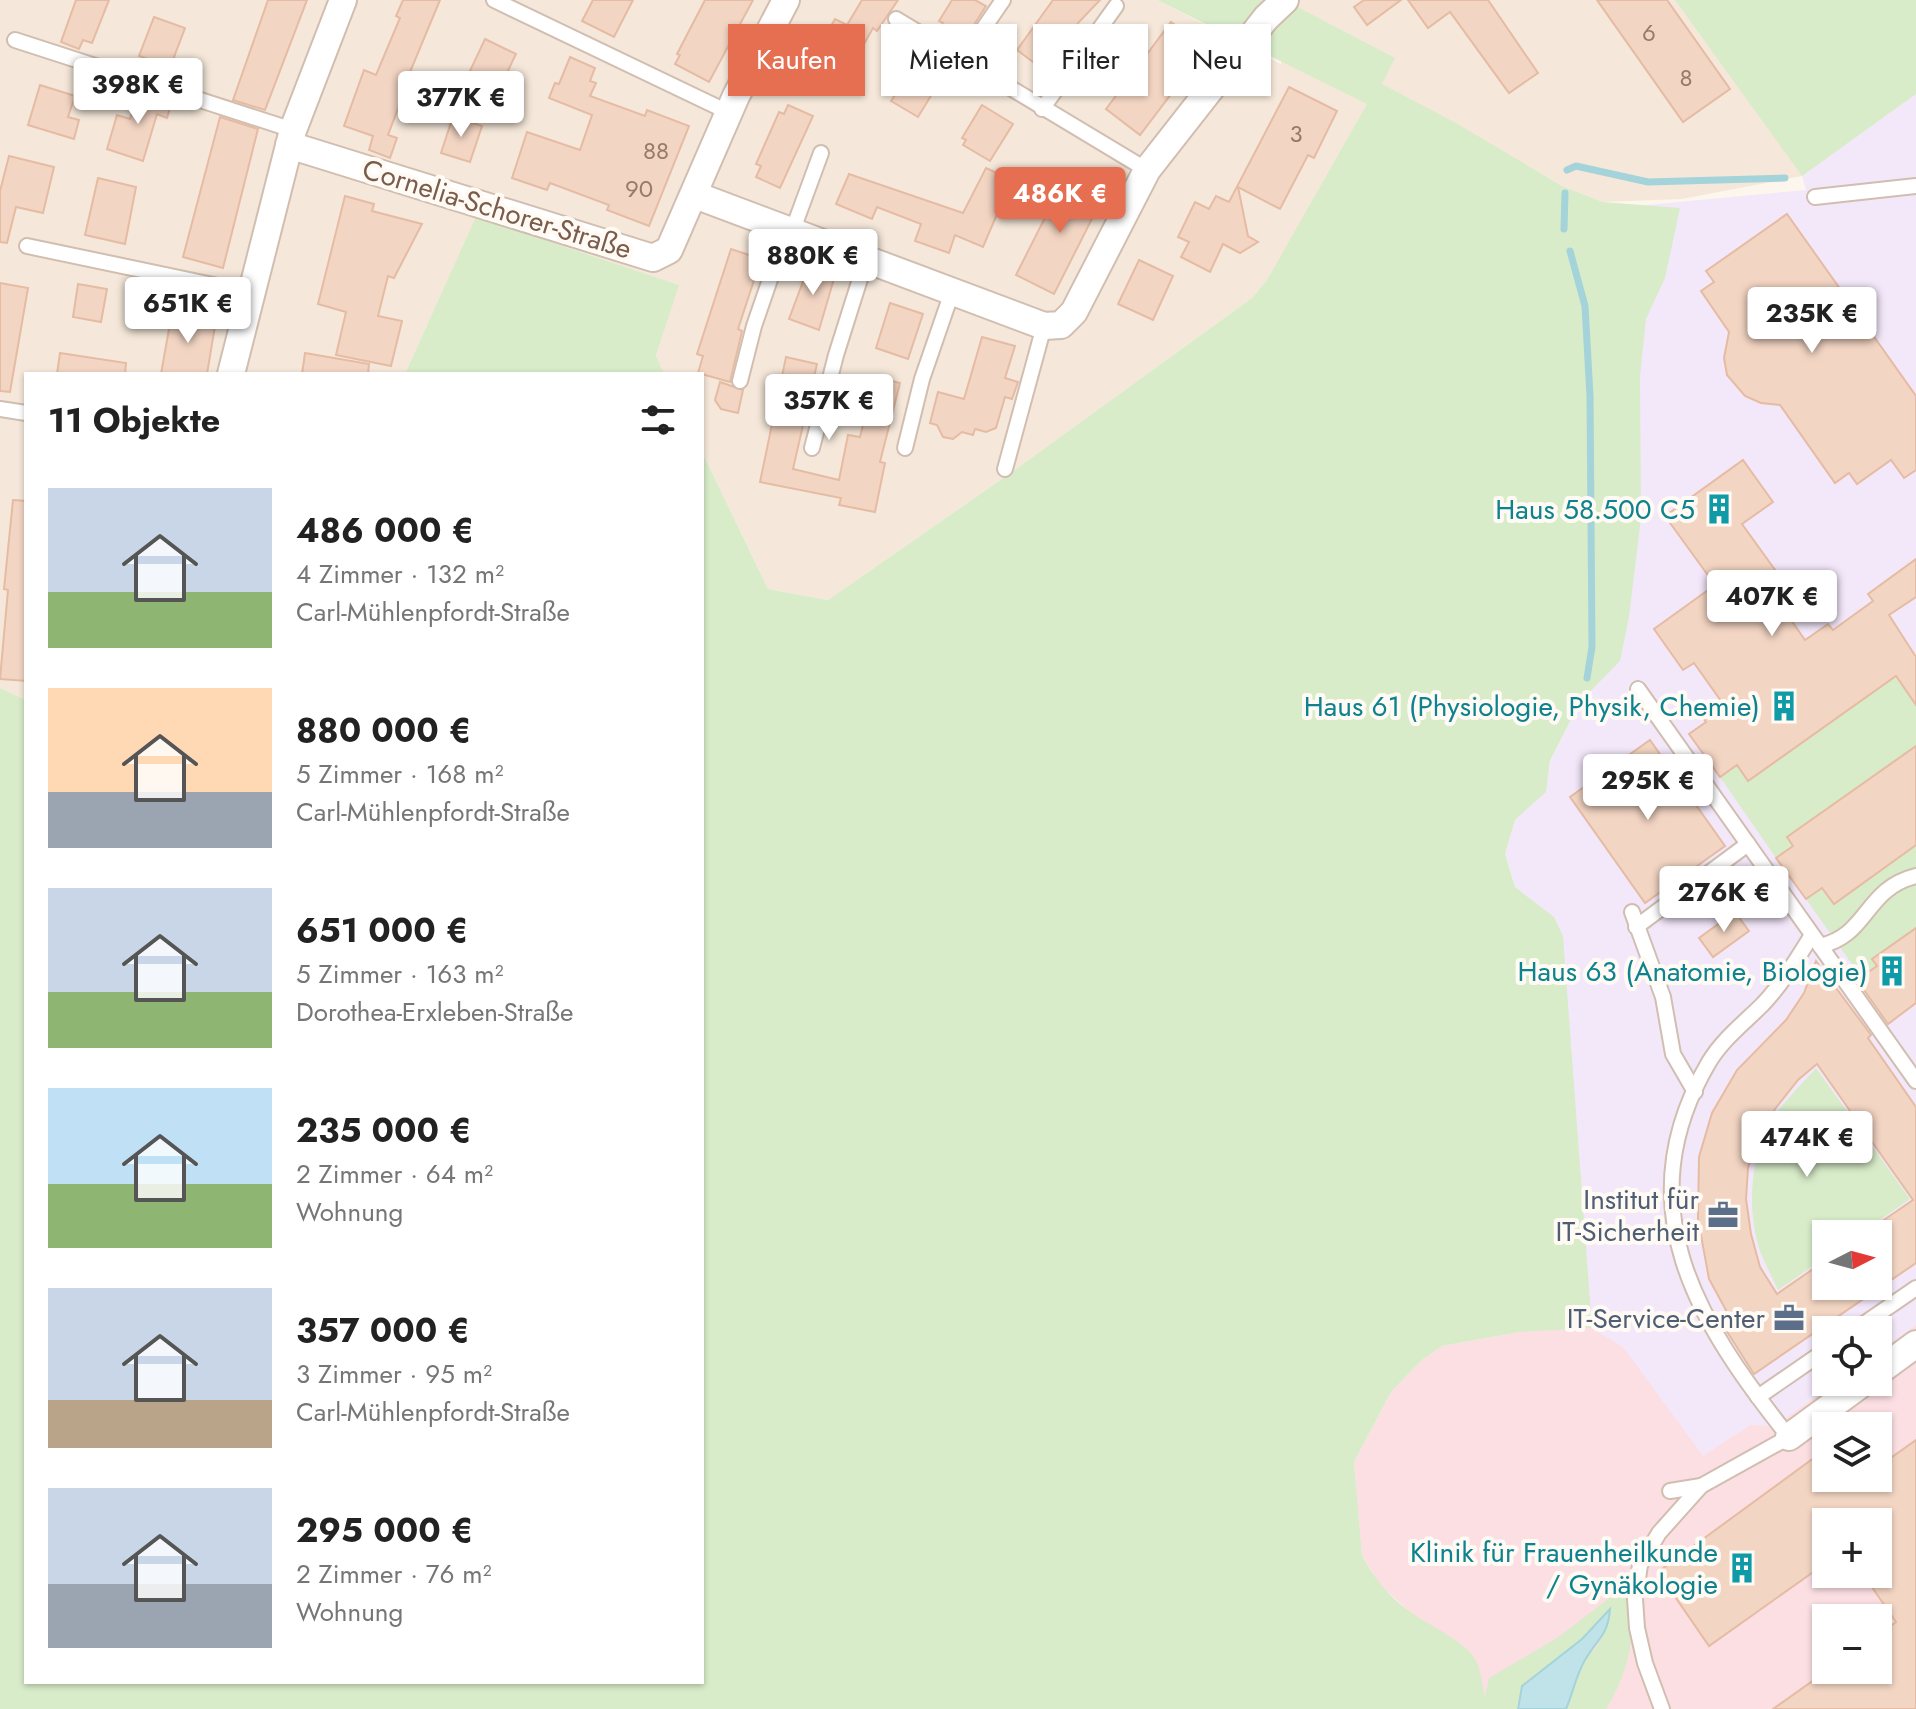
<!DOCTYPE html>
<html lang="de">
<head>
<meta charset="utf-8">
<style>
  body { margin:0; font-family:Jost,sans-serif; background:#f2f2f2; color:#222; height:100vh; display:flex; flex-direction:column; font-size:30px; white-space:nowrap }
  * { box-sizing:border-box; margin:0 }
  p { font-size:26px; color:#767676 }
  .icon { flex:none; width:44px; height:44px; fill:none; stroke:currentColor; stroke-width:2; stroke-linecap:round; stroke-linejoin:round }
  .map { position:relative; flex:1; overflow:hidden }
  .drawer { position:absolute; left:24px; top:372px; width:680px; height:1312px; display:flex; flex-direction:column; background:#fff; border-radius:0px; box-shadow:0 2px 6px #0004 }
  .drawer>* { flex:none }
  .top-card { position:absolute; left:728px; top:24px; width:760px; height:72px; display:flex; gap:16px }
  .needle { width:52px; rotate:84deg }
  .buttons { position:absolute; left:1812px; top:1220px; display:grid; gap:16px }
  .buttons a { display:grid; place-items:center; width:80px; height:80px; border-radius:0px; background:#fff; box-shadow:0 2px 6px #0004; font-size:40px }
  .price { position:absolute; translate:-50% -68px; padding:0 18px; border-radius:8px; background:#fff; color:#222; font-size:26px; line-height:52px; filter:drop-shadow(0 2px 4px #0008) }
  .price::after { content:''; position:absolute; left:50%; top:48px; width:24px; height:18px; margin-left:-12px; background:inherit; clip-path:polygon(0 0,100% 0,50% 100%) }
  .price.on { background:#e76f51; color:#fff }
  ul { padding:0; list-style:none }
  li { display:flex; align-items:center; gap:24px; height:200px; padding:0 24px }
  li span { display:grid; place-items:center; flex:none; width:224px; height:160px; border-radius:0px; color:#555 }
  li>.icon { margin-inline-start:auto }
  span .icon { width:96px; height:96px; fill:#fffc; stroke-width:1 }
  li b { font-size:34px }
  h2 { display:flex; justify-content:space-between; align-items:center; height:96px; padding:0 24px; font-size:34px }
  .chip { padding:0 28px; border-radius:0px; background:#fff; box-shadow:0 2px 6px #0004; font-size:28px; line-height:72px }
  .chip.on { background:#e76f51; color:#fff }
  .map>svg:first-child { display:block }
</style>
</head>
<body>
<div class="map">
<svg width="1916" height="1709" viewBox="0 0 1916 1709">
  <rect width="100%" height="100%" fill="#fdf6ec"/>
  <!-- residential -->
  <path fill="#f5e8da" d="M0 0H1157L1281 64 1284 0H1916V94L1802 176 1682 199 1603 202 1562 186 1456 124 1267 280 1252 298 1009 474 828 600 768 589 702 452V374H664L656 357 678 285 477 217 405 374H26V700L0 688Z"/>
  <!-- education -->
  <path fill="#f3e8fa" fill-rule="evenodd" d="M1916 94V1709L1485 1698 1475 1658 1362 1555 1353 1479 1520 1332 1553 917 1515 887 1505 854 1515 820 1546 792 1550 762 1580 702 1635 206 1806 190 1802 176ZM1826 1234H1878V1286H1826ZM1826 1330H1878V1382H1826ZM1826 1426H1878V1478H1826ZM1826 1522H1878V1574H1826ZM1826 1618H1878V1670H1826Z"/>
  <!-- medical -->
  <path fill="#fbdfe3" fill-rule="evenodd" d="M1916 1325V1709H1494L1452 1638 1412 1614 1379 1584 1362 1555 1354 1462 1391 1392 1422 1360 1442 1346 1520 1332 1592 1328 1624 1348 1703 1456 1750 1425 1775 1426 1836 1382H1878V1352ZM1826 1426H1878V1478H1826ZM1826 1522H1878V1574H1826ZM1826 1618H1878V1670H1826Z"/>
  <!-- green -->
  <g fill="#d8ecc9">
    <path d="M1157 0H1284L1395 58 1382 84 1456 123 1562 186 1603 202 1680 208 1665 278 1646 319 1640 376 1641 518 1629 617 1620 661 1580 702 1550 761 1546 792 1515 820 1505 854 1515 887 1554 917 1563 936 1592 1328 1520 1332 1442 1346 1422 1360 1391 1392 1354 1462 1362 1555C1374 1579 1392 1600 1415 1615 1431 1626 1467 1643 1475 1659 1481 1669 1482 1685 1485 1696L1489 1678 1557 1638 1616 1593 1627 1594C1639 1632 1627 1676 1606 1709H1566L1586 1657 1597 1647 1609 1610 1517 1704 1518 1709H0V688L26 700V1682H702V452L768 589 828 600 1009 474 1252 298 1267 280 1367 104Z"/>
    <path d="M1675 0H1916V94L1802 176Z"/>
    <path d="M476 217 679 285 656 356 664 374H405Z"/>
    <path d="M1882 658 1916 706V748L1787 837 1793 846 1776 858 1720 777 1737 765 1748 781 1875 691Z"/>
    <path d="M1916 845V928L1873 959 1877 966 1861 977 1806 899 1822 888 1834 904Z"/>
    <path d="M1816 1068 1910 1199 1860 1234H1826V1257L1778 1290C1772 1277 1765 1264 1760 1251 1746 1209 1750 1152 1775 1115 1787 1098 1803 1083 1816 1068Z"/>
  </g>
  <!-- water -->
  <path fill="#bfe3e8" stroke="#a5d3da" stroke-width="2" d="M1610 1609C1608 1636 1597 1639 1585 1660 1576 1675 1573 1693 1566 1709H1518L1522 1686 1582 1639Z"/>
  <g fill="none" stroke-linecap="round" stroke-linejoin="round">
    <!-- stream -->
    <g stroke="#a5d3da" stroke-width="7">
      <path d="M1567 170 1576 166 1648 182 1785 178"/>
      <path d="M1564 229 1565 193"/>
      <path d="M1570 251 1585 306 1590 396 1592 647 1587 678"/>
    </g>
  </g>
  <!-- building -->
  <g fill="#f3d5c3" stroke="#e6bba3" stroke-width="2" fill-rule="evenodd">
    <path d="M76 0H109L92 43 83 40 79 49 61 42Z"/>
    <path d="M268 0H307L265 110 233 100Z"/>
    <path d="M403 0H440L410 72 428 79 423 96 405 90 388 135 397 138 390 158 369 150 373 136 344 126 364 70 376 75 400 18 396 16Z"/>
    <path d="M593 0H633L614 37 582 21Z"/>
    <path d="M705 0H753L709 82 675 64 680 55 677 54Z"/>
    <path d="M862 0H898L877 31 873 28 840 87 807 68 835 19 847 25Z"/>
    <path d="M952 0H975L986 6 966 37 963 35 957 44 937 32 943 23 939 21Z"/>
    <path d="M1053 0H1100L1079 22 1044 70 1017 50Z"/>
    <path d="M1364 0H1401L1367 25 1354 7Z"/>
    <path d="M1408 0H1488L1538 73 1509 93 1450 12 1428 28Z"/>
    <path d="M1597 0H1667L1730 89 1683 122Z"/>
    <path d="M154 17 185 28 166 78 145 72 148 59 139 56Z"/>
    <path d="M1171 22 1206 48 1140 135 1106 109Z"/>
    <path d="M485 39 516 54 503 81 515 86 505 108 481 97 488 82 469 73Z"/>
    <path d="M926 48 947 61 936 78 940 81 918 117 891 101Z"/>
    <path d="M570 57 595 68 590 81 596 83 590 96 645 116 647 110 689 126 649 226 607 210 609 205 550 183 547 190 512 178 527 132 580 150 592 115 549 98 555 83 559 84Z"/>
    <path d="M40 85 75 96 68 117 79 120 74 139 28 125Z"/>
    <path d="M1289 87 1337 111 1314 158 1308 155 1280 209 1238 187 1248 236 1258 242 1240 253 1223 244 1210 272 1181 257 1189 242 1178 237 1195 202 1209 209 1216 196 1229 202Z"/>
    <path d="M139 91 172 101 167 118 157 114 143 161 107 149 117 115 130 119Z"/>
    <path d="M788 105 813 116 780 188 756 177 761 166 756 164 779 112 784 114Z"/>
    <path d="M982 105 1013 124 990 161 963 145 966 140 962 138Z"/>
    <path d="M453 116 482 126 470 162 441 153Z"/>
    <path d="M220 117 258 129 223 268 183 257Z"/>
    <path d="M9 156 54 167 43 213 16 207 7 243 0 242V191Z"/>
    <path d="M986 168 1016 182 1008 199 1004 198 983 247 955 235 949 253 915 241 921 224 877 207 872 219 836 204 849 174 963 213Z"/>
    <path d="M1066 176 1104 195 1054 294 1016 275Z"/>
    <path d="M98 178 136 187 125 244 85 235Z"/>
    <path d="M345 196 374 204 372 211 422 224 394 278 388 276 378 316 402 321 391 366 336 355 346 312 318 304Z"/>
    <path d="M1787 214 1916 396V470L1904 478 1891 460 1857 484 1849 473 1835 483 1780 405 1761 403 1745 396 1727 375 1724 358 1729 332 1701 291 1714 282 1706 271Z"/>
    <path d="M731 249 761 259 738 329 742 331 730 382 698 373 703 356 697 354Z"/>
    <path d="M1139 260 1173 276 1153 320 1118 304Z"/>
    <path d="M810 263 836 272 819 330 789 319Z"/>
    <path d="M0 283 28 288 10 392 0 391Z"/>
    <path d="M78 284 107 289 101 322 73 317Z"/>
    <path d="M890 303 923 314 908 359 876 348Z"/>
    <path d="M172 312 216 320 207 374H161Z"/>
    <path d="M982 337 1015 346 1005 378 1018 382 1012 399 1005 397 996 428 986 432 975 429 973 435 962 432 953 439 943 437 937 425 930 423 938 392 964 399Z"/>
    <path d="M60 353 126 363 125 374H57Z"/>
    <path d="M305 353 369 364 368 374H302Z"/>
    <path d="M786 357 817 364 793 469 839 480 848 435 860 437 875 377 900 383 880 462 885 463 875 512 839 505 841 498 760 482Z"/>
    <path d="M720 382 743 390 738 413 721 409 715 400Z"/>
    <path d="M1743 460 1773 502 1742 524 1791 592 1778 601 1805 640 1828 624 1833 630 1873 601 1868 594 1916 559V597L1889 615 1916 657V705L1896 676 1748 781 1737 765 1720 777 1689 734 1706 722 1701 715 1721 701 1694 663 1683 670 1654 629 1715 585 1665 516Z"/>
    <path d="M13 500 26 501V681L0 679 8 590 4 589Z"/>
    <path d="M1650 740 1725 846 1645 903 1570 797Z"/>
    <path d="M1916 746V845L1834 904 1822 888 1806 899 1776 858 1793 846 1787 837Z"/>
    <path d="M1735 912 1749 931 1713 957 1699 938Z"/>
    <path d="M1916 928V1003L1888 1024 1857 980 1877 966 1872 959Z"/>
    <path d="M1816 961 1871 1035 1868 1038 1916 1107V1263L1754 1374 1726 1330 1734 1325 1709 1279 1698 1219 1699 1157 1712 1113 1737 1070 1786 1020 1804 993ZM1817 1064 1913 1200 1878 1224V1286H1826V1260L1777 1294 1760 1267 1751 1234 1746 1199 1748 1168 1758 1138 1775 1109 1798 1080Z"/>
    <path d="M1916 1440V1709H1773L1828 1670H1878V1635L1896 1622 1863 1574H1878V1522H1826V1563L1709 1646 1658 1572 1826 1449V1478H1878V1467Z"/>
  </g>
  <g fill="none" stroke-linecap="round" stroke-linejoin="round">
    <!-- lane casing -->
    <g stroke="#d1beb0" stroke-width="18">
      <g id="lane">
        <path d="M494 0 730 113"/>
        <path d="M896 19 1147 170"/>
        <path d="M15 40 293 130"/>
        <path d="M962 60 1003 0"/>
        <path d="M1042 109 1116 6"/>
        <path d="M1815 197 1916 186"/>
        <path d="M792 232 821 153"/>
        <path d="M27 246 251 293"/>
        <path d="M740 381 754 326 787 230"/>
        <path d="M0 409 26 413"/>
        <path d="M812 448 836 355 866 260"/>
        <path d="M905 448 922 379 952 292"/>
        <path d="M1005 469 1044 326"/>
        <path d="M1638 689 1916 1081"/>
        <path d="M1632 912 1663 997 1673 1054 1695 1092"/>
        <path d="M1636 927 1748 844"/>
        <path d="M1820 946C1869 935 1864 889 1916 876"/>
        <path d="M1855 1330 1916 1288"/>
        <path d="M1758 1397 1826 1350"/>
        <path d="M1670 1491 1701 1486"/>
        <path d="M1662 1709 1645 1663 1637 1628 1635 1599 1640 1565 1659 1533 1701 1486 1789 1437C1698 1323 1624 1206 1709 1062 1723 1039 1744 1023 1763 1004 1782 984 1797 959 1812 935"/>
      </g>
    </g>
    <!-- street casing -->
    <g stroke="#d1beb0" stroke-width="30">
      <g id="street">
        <path d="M289 145 653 258 669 250 736 96 786 0"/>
        <path d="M695 195 1044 326 1061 325 1074 312 1147 170 1266 18 1285 0"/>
        <path d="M231 374 293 130 343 0"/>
        <path d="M1878 1372 1916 1344"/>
        <path d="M1789 1437 1864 1382"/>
      </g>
    </g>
    <!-- lane -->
    <use href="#lane" stroke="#fff" stroke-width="14"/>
    <!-- street -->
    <use href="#street" stroke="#fff" stroke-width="26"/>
  </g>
  <!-- icons -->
  <defs>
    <g id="building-bare" transform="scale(2.4)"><path d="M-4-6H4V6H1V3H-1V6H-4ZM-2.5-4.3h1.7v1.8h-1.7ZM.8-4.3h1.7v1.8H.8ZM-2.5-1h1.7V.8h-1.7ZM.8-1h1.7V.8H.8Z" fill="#0f9aa8" stroke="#fffaf3" stroke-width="2.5" paint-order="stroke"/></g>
    <g id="office-bare" transform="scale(2.4)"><path d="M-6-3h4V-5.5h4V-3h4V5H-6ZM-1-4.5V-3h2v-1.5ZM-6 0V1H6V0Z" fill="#5c6f8a" stroke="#fffaf3" stroke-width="2.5" paint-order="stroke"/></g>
  </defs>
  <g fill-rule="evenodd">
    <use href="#building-bare" x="1719" y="509"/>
    <use href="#building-bare" x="1784" y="706"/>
    <use href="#building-bare" x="1892" y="971"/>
    <use href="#office-bare" x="1723" y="1215"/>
    <use href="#office-bare" x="1789" y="1318"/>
    <use href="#building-bare" x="1742" y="1568"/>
  </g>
  <g text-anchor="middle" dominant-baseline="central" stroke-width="8" stroke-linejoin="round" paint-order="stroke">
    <!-- number labels -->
    <g font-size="24" fill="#987a6a">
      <text x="1649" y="32">6</text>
      <text x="1686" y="77">8</text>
      <text x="1296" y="133">3</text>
      <text x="656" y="150">88</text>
      <text x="639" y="188">90</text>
    </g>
    <!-- street labels -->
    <g font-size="28" fill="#7a5c4d" stroke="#fffaf3">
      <text transform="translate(497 209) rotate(17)">Cornelia-Schorer-Straße</text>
    </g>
    <!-- culture labels -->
    <g font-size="28" fill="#0d838f" stroke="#fffaf3" text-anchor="end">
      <text x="1695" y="509">Haus 58.500 C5</text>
      <text x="1760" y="706">Haus 61 (Physiologie, Physik, Chemie)</text>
      <text x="1868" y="971">Haus 63 (Anatomie, Biologie)</text>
      <text x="1718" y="1552">Klinik für Frauenheilkunde<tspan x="1718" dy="32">/ Gynäkologie</tspan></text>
    </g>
    <!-- service labels -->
    <g font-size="28" fill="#4e5e75" stroke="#fffaf3" text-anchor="end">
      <text x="1699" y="1199">Institut für<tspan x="1699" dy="32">IT-Sicherheit</tspan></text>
      <text x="1765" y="1318">IT-Service-Center</text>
    </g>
  </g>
</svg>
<div class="buttons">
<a><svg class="needle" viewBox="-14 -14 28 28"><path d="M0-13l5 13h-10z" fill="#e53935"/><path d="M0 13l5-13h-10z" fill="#767676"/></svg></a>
<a><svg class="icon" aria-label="locate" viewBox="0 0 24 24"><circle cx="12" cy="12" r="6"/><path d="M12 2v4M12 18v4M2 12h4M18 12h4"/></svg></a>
<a><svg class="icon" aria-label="layers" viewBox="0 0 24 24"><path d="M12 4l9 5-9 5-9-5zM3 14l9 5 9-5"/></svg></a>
<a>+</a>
<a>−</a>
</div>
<b class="price" style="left:138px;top:126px">398K €</b>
<b class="price" style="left:461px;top:139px">377K €</b>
<b class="price on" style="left:1060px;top:235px">486K €</b>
<b class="price" style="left:813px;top:297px">880K €</b>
<b class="price" style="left:188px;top:345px">651K €</b>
<b class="price" style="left:1812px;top:355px">235K €</b>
<b class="price" style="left:829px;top:442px">357K €</b>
<b class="price" style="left:1772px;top:638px">407K €</b>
<b class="price" style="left:1648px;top:822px">295K €</b>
<b class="price" style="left:1724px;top:934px">276K €</b>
<b class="price" style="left:1807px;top:1179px">474K €</b>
<div class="top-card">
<a class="chip on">Kaufen</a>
<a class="chip">Mieten</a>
<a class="chip">Filter</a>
<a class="chip">Neu</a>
</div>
<section class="drawer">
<h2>11 Objekte<svg class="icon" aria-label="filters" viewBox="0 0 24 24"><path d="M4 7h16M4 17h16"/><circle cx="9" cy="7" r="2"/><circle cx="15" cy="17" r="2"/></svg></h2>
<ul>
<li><span style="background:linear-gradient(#c9d6e8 65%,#8fb573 0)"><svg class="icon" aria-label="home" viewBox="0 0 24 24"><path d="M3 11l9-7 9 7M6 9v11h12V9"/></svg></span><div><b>486 000 €</b><p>4 Zimmer · 132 m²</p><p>Carl-Mühlenpfordt-Straße</p></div></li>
<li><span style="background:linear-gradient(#ffd9b3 65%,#9aa5b1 0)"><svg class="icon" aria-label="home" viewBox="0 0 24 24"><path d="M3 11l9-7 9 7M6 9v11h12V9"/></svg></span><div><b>880 000 €</b><p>5 Zimmer · 168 m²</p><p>Carl-Mühlenpfordt-Straße</p></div></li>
<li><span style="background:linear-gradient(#c9d6e8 65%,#8fb573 0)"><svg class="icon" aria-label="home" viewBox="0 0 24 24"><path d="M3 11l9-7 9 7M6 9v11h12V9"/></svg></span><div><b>651 000 €</b><p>5 Zimmer · 163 m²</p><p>Dorothea-Erxleben-Straße</p></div></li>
<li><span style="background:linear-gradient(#bfe0f5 60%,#8fb573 0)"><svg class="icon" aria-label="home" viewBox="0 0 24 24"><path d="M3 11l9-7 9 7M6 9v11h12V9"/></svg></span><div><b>235 000 €</b><p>2 Zimmer · 64 m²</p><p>Wohnung</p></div></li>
<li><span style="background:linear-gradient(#c9d6e8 70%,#b9a48a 0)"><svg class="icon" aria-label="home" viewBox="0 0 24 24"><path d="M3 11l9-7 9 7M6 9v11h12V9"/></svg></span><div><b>357 000 €</b><p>3 Zimmer · 95 m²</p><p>Carl-Mühlenpfordt-Straße</p></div></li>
<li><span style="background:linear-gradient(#c9d6e8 60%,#9aa5b1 0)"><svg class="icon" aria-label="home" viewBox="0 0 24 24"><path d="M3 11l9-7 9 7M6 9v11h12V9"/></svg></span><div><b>295 000 €</b><p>2 Zimmer · 76 m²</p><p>Wohnung</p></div></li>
</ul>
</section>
</div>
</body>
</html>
